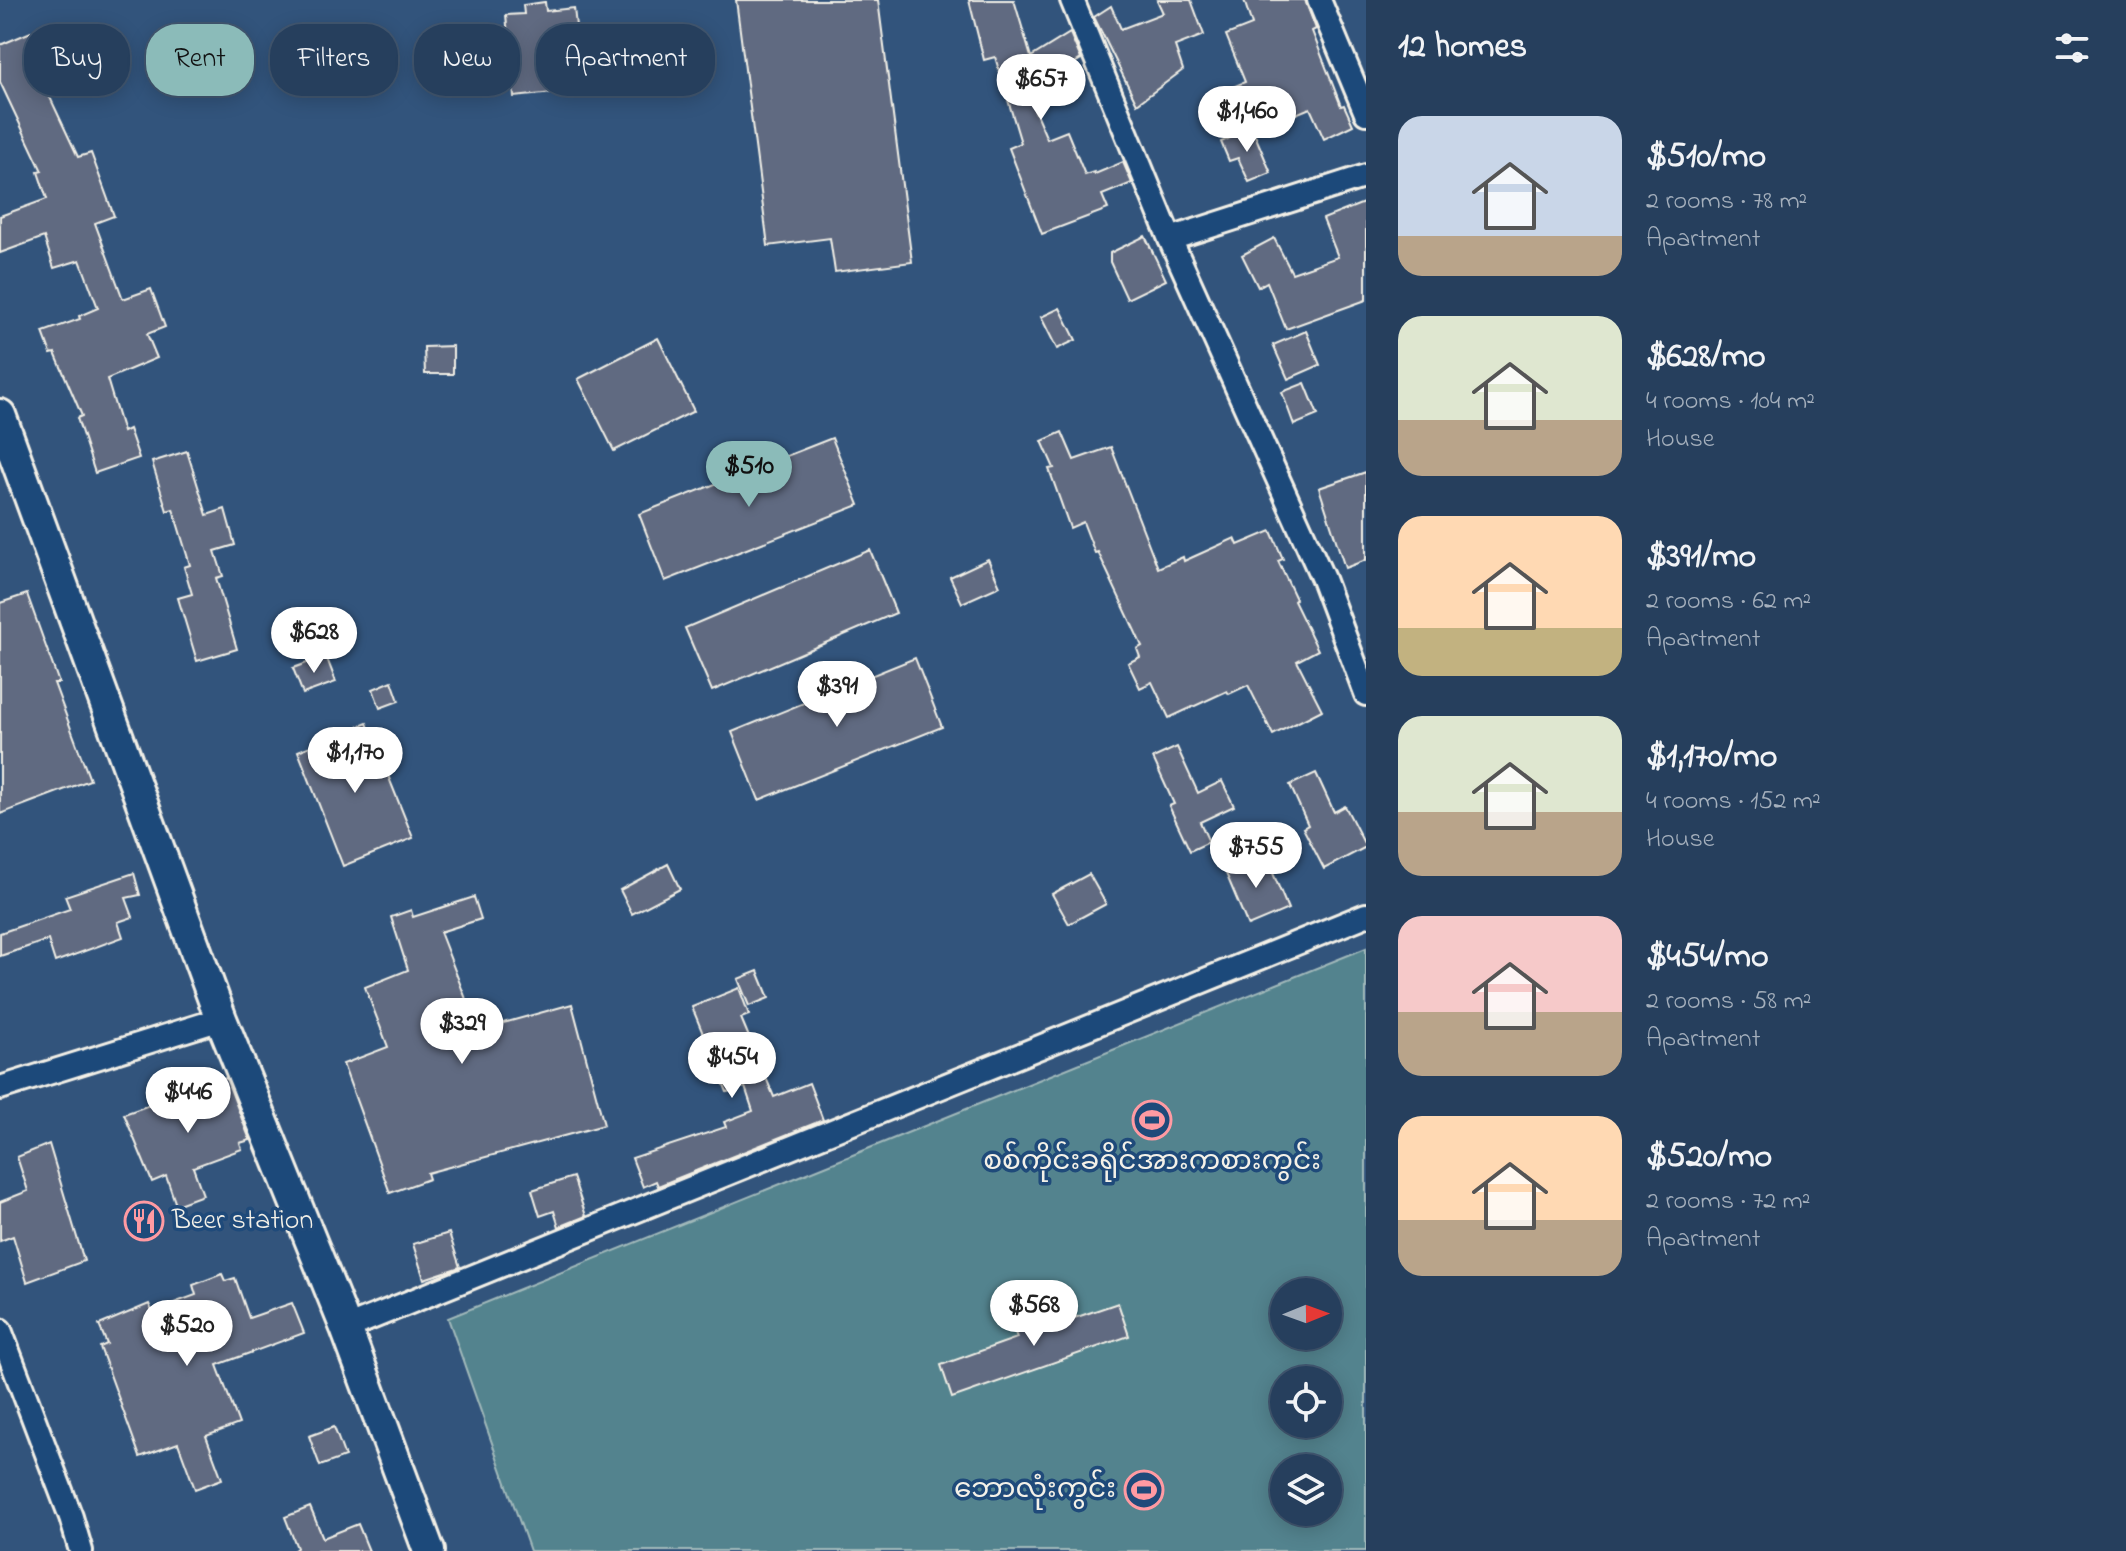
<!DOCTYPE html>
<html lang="en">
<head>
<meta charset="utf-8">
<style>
  body { margin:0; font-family:"Indie Flower","Noto Sans Myanmar",sans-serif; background:#2e4663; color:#f1f3f6; height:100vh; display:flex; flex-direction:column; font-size:30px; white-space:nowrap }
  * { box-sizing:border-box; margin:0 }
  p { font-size:26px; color:#a4afbc }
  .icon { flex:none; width:44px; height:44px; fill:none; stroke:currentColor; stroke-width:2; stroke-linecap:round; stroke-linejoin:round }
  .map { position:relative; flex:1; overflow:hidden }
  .side { display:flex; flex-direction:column; background:#263f5d; width:760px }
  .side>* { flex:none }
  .guide { position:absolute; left:24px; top:24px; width:760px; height:72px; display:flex; gap:16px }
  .needle { width:52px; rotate:89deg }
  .fabs { position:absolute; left:1270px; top:1278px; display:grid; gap:16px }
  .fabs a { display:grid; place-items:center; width:72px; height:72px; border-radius:50%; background:#263f5d; box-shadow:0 4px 20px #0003,0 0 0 2px #425872; font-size:40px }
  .price { position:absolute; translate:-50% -68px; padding:0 18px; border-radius:28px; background:#fff; color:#222; font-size:26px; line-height:52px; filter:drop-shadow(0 2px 4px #0008) }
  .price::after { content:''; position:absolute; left:50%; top:48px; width:24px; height:18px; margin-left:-12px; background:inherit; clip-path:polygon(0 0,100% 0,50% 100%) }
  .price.active { background:#8bbbb9; color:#111 }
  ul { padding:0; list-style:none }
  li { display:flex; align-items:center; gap:24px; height:200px; padding:0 32px }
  li span { display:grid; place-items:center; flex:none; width:224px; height:160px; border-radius:24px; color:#555 }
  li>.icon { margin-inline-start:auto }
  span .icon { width:96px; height:96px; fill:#fffc; stroke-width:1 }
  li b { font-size:34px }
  h2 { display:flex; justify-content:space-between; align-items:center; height:96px; padding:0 32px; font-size:34px }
  .chip { padding:0 28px; border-radius:32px; background:#263f5d; box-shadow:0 4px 20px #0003,0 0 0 2px #425872; font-size:28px; line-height:72px }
  .chip.active { background:#8bbbb9; color:#111 }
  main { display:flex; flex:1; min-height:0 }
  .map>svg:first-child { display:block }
</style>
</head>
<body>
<main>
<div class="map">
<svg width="1366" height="1551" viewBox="0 0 1366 1551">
  <rect width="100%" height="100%" fill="#32547c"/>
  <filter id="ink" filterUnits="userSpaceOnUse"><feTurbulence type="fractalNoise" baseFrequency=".0125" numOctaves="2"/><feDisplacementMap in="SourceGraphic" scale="16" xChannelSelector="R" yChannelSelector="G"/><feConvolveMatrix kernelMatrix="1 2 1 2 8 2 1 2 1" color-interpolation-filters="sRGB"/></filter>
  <g filter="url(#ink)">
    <!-- green -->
    <path fill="#52838e" stroke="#a3babb" stroke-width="2" fill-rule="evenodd" d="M1366 948V1551H530L448 1318ZM1284 1292H1328V1336H1284ZM1284 1380H1328V1424H1284ZM1284 1468H1328V1512H1284Z"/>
    <!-- building -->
    <g fill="#606b81" stroke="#f4f1e8" stroke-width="2">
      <path d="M736 0H878L912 262 835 272 830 238 768 246Z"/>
      <path d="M969 0H1014L1031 57 1070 33 1081 59 1052 77V80L1025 88 1047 139 1067 131 1085 175 1094 172 1095 174 1123 162 1132 183 1102 195 1108 209 1042 234 1009 148 1021 143 995 57 984 60Z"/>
      <path d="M1157 0H1191L1204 35 1175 46 1183 70 1137 104 1094 17 1111 6 1121 29 1163 13Z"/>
      <path d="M1244 0H1305L1316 29 1312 31 1341 106 1344 105 1353 125 1324 139 1310 108 1296 114 1294 109 1235 133 1218 93 1245 82 1226 35 1252 25Z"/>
      <path d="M545 2 546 11 574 8 583 90 514 97 506 15 524 14 523 5Z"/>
      <path d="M38 29 55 70 40 76 78 157 91 153 114 216 95 223 123 299 151 289 165 327 147 334 157 358 107 379 123 432 129 429 139 458 95 473 77 418 82 416 55 353 51 354 43 332 80 319 79 316 98 308 80 260 54 268 44 237 0 253V216L47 199 38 172 42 171 0 82V45Z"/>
      <path d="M1252 128 1271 173 1249 182 1238 158 1229 161 1221 142Z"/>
      <path d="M1366 202V300L1286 329 1267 282 1258 287 1242 255 1274 238 1292 273 1338 257 1323 219Z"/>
      <path d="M1145 236 1166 280 1127 299 1110 262V253Z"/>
      <path d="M1060 308 1076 340 1057 349 1041 317Z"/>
      <path d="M1306 331 1320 365 1288 379 1273 345Z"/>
      <path d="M658 338 694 411 614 451 578 379Z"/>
      <path d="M453 346V374H425L424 347Z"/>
      <path d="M1305 383 1318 415 1294 425 1282 392Z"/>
      <path d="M1062 432 1074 460 1111 447 1158 568 1183 557 1184 561 1235 538 1238 545 1271 531 1283 559 1278 561 1296 599 1294 601 1318 650 1297 661 1322 710 1273 735 1248 685 1229 694 1227 691 1169 718 1152 682 1140 688 1128 663 1140 657 1137 649 1142 646 1098 552 1095 553 1083 522 1070 528 1049 469 1054 468 1042 441Z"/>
      <path d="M832 438 859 505 665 581 639 514Z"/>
      <path d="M187 451 207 515 225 509 235 545 215 551 223 576 216 578 237 649 197 661 178 598 192 594 184 567 190 565 173 509 167 511 152 462Z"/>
      <path d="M1366 472V560L1345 568 1319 488Z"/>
      <path d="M870 550 896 613 712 691 685 628Z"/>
      <path d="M988 559 1000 586 962 603 950 577Z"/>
      <path d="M27 594 59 683H54L90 780 0 814V603Z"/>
      <path d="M326 656 336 682 303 694 293 668Z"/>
      <path d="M915 658 942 727 759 800 732 732Z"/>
      <path d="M392 681 399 701 380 708 373 689Z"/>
      <path d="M367 723 413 838 343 866 298 751Z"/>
      <path d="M1177 747 1198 793 1222 781 1234 806 1200 822 1209 842 1190 851 1169 806 1174 804 1153 758Z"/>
      <path d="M1316 773 1334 812 1345 806 1366 847 1324 869 1303 828 1308 825 1290 785Z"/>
      <path d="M1265 854 1288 909 1248 926 1225 871Z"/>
      <path d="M668 864 680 889 632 914 620 890Z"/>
      <path d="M134 873 140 895 126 898 133 917 118 922 123 937 55 962 48 940 0 956V933L70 909 65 896Z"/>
      <path d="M1089 874 1106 904 1069 924 1052 894Z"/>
      <path d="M474 897 481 919 440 932 478 1030 572 1004 604 1125 427 1173 429 1179 390 1193 343 1064 388 1047 365 987 408 970 391 917 411 910 413 917Z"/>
      <path d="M758 971 769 998 749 1006 738 979Z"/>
      <path d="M739 988 749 1015 741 1018 774 1097 809 1083 823 1120 658 1186 656 1181 643 1187 632 1158 726 1127 724 1122 753 1111 745 1087 727 1092 692 1007Z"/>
      <path d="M226 1078 250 1140 240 1143 242 1149 193 1167 203 1195 176 1205 166 1176 152 1182 124 1114Z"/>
      <path d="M49 1144 84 1261 27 1282 13 1236 0 1241V1202L28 1191 17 1157Z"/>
      <path d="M573 1177 586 1216 559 1227 554 1211 540 1216 532 1190Z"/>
      <path d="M449 1233 460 1267 424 1279 413 1244Z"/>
      <path d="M222 1274 225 1281 235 1278 249 1318 292 1303 304 1333 217 1365 239 1424 206 1436 222 1479 195 1489 178 1443 140 1457 100 1347 107 1344 99 1325 149 1304 152 1311 196 1295 193 1285Z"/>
      <path d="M1118 1303 1129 1336 952 1398 941 1365 1017 1338 1009 1316 1037 1306 1045 1328Z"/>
      <path d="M334 1427 345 1457 320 1466 309 1436Z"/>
      <path d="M310 1507 323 1538 358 1524 369 1551H293L297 1548 285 1517Z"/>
    </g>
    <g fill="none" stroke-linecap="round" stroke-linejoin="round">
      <!-- street casing -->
      <g stroke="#f4f1e8" stroke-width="28">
        <g id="street">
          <path d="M1072 0 1170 239 1323 579 1366 694"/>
          <path d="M1319 0 1366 113"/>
          <path d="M1170 239 1366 176"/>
          <path d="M0 1088 221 1019"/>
          <path d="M346 1328 1366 915"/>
          <path d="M0 1330 71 1517 81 1551"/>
        </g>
      </g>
      <!-- secondary casing -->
      <g stroke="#f4f1e8" stroke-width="36">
        <path id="secondary" d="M0 415 221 1019 346 1328 429 1551"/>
      </g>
      <!-- street -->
      <use href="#street" stroke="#1f4a7a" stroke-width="22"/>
      <!-- secondary -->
      <use href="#secondary" stroke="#1f4a7a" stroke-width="30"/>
    </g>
  </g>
  <!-- icons -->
  <defs>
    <g id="stadium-ring" transform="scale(2)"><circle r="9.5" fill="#1f4a7a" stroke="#ff9aa2" stroke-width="1.5"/><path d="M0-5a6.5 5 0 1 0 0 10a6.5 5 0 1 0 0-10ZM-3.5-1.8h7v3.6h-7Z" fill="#ff9aa2"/></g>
    <g id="restaurant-ring" transform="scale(2)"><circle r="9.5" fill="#1f4a7a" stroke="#ff9aa2" stroke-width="1.5"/><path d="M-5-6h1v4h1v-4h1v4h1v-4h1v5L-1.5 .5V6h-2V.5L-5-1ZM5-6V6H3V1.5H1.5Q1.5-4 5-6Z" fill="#ff9aa2"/></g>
  </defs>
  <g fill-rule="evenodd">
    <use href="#stadium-ring" x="1152" y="1120"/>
    <use href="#restaurant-ring" x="144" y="1221"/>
    <use href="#stadium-ring" x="1144" y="1490"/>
  </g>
  <g text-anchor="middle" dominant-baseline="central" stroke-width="7" stroke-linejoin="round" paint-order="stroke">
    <!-- poi labels -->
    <g font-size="28" fill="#f4f1e8" stroke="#1f4a7a">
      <text x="1152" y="1162">စစ်ကိုင်းခရိုင်အားကစားကွင်း</text>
      <text x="172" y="1221" text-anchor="start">Beer station</text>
      <text x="1116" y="1490" text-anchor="end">ဘောလုံးကွင်း</text>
    </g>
  </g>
</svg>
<div class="fabs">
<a><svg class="needle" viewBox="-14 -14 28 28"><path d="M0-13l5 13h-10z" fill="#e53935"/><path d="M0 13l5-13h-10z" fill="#a4afbc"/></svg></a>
<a><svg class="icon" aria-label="locate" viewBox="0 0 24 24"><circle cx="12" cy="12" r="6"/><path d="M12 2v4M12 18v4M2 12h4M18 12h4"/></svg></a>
<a><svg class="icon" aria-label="layers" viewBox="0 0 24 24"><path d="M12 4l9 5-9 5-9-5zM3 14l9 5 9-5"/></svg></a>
</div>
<b class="price" style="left:1041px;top:122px">$657</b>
<b class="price" style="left:1247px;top:154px">$1,460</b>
<b class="price active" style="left:749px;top:509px">$510</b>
<b class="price" style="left:314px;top:675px">$628</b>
<b class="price" style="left:837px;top:729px">$391</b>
<b class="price" style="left:355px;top:795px">$1,170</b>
<b class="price" style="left:1256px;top:890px">$755</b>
<b class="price" style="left:462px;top:1066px">$329</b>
<b class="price" style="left:732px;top:1100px">$454</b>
<b class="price" style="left:188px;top:1135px">$446</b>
<b class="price" style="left:1034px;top:1348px">$568</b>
<b class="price" style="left:187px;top:1368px">$520</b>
<div class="guide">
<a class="chip">Buy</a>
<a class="chip active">Rent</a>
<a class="chip">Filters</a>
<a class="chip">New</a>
<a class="chip">Apartment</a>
</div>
</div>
<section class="side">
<h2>12 homes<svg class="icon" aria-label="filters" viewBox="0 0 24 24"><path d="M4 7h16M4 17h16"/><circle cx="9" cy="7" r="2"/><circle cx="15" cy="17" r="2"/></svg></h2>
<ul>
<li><span style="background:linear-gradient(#c9d6e8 75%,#b9a48a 0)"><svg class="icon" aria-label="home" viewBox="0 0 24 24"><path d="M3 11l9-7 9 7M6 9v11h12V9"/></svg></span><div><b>$510/mo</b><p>2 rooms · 78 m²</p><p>Apartment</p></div></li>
<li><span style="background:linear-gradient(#dfe7d0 65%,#b9a48a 0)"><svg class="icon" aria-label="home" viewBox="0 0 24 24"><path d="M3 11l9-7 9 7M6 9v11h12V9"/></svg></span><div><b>$628/mo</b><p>4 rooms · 104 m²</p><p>House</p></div></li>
<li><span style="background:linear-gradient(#ffd9b3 70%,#c2b280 0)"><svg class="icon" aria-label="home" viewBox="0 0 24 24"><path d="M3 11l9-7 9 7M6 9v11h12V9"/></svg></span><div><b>$391/mo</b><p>2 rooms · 62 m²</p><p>Apartment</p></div></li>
<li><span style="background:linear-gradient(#dfe7d0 60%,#b9a48a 0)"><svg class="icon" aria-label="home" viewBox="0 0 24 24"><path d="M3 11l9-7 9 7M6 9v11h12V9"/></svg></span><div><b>$1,170/mo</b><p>4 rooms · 152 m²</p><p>House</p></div></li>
<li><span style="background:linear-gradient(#f6c9c9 60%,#b9a48a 0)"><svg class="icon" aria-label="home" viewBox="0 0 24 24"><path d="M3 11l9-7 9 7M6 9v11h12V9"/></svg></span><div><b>$454/mo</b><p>2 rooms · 58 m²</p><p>Apartment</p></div></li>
<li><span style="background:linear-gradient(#ffd9b3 65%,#b9a48a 0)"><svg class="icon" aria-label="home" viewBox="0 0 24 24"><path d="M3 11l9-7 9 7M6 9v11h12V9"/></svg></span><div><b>$520/mo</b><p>2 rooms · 72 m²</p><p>Apartment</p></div></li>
</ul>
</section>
</main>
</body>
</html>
